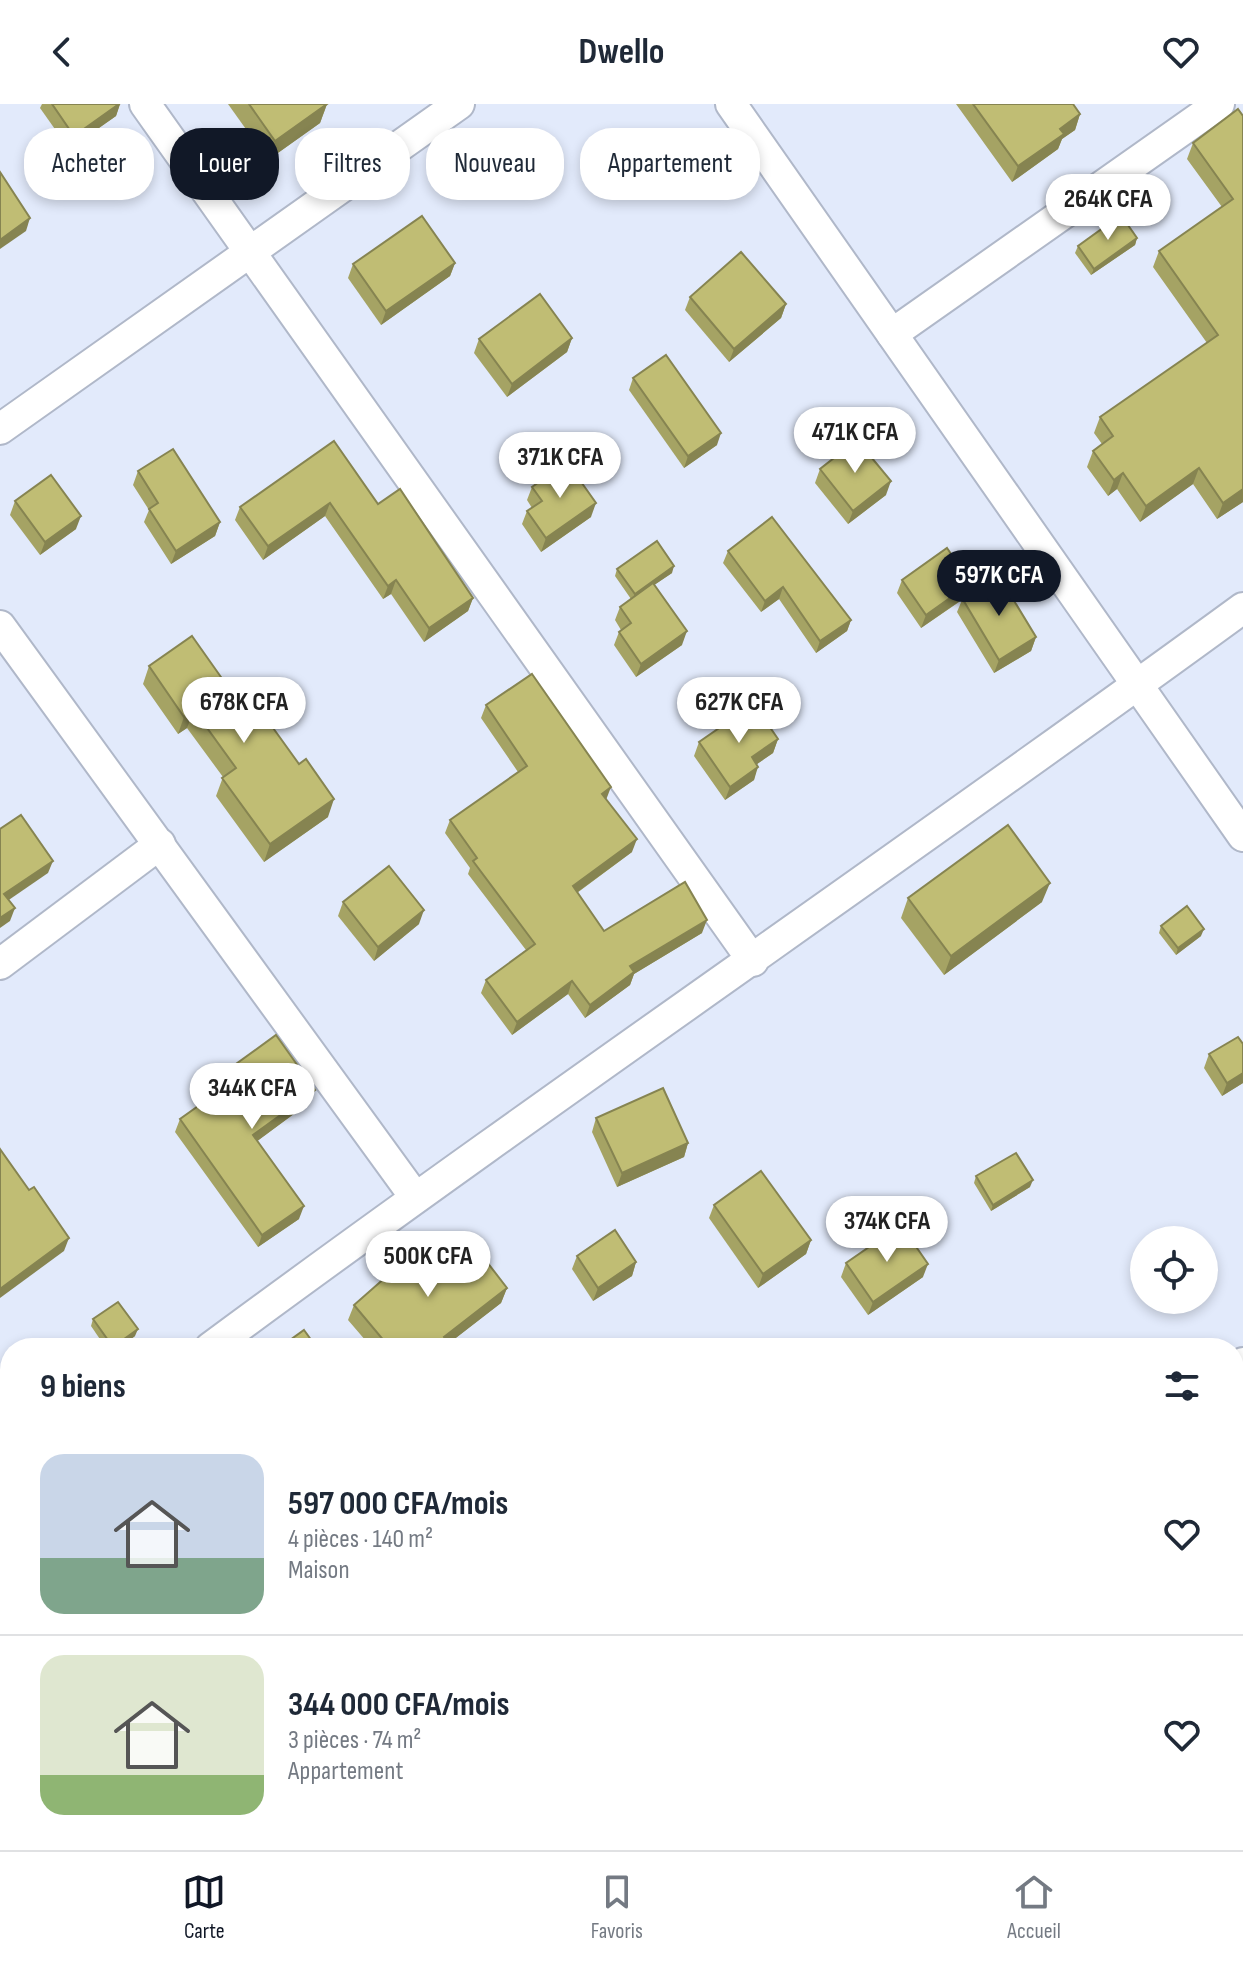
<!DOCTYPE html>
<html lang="fr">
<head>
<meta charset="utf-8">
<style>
  body { margin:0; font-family:"Sofia Sans Condensed",sans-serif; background:#f2f2f3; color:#1f2937; height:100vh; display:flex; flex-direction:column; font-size:30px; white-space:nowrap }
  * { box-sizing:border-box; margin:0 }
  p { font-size:26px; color:#747a83 }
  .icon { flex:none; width:44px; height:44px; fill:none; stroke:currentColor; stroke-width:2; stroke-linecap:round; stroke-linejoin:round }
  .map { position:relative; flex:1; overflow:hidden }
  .sheet { position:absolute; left:0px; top:1234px; width:1244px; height:512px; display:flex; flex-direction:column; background:#fff; border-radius:32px 32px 0 0; box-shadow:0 4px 12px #0003 }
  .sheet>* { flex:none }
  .hud { position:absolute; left:24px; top:24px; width:800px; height:72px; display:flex; gap:16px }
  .controls { position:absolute; left:1130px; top:1122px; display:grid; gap:16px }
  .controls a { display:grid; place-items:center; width:88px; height:88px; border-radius:50%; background:#fff; box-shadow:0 4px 12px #0003; font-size:40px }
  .price { position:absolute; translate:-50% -68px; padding:0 18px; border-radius:28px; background:#fff; color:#222; font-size:26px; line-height:52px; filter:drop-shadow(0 2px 4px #0008) }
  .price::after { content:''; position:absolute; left:50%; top:48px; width:24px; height:18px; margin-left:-12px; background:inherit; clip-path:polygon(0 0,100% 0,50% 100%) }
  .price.selected { background:#111827; color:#fff }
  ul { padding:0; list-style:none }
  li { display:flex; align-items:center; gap:24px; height:200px; padding:0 40px }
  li+li { border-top:2px solid #e0e1e3 }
  li span { display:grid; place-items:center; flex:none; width:224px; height:160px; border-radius:24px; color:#555 }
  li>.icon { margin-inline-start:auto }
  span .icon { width:96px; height:96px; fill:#fffc; stroke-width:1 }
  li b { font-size:34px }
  h2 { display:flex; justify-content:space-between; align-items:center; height:96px; padding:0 40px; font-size:34px }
  .pill { padding:0 28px; border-radius:32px; background:#fff; box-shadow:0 4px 12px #0003; font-size:28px; line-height:72px }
  .pill.selected { background:#111827; color:#fff }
  header { display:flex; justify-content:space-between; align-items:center; height:104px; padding:0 40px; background:#fff; font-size:36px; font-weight:700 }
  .tabs { display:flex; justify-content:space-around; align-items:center; height:112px; border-top:2px solid #e0e1e3; background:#fff; font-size:22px; color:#747a83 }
  .tabs a { display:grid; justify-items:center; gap:4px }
  .tabs .selected { color:#111827 }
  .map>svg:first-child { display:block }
</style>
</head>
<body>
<header><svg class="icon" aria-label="back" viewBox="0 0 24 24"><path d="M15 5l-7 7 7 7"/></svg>Dwello<svg class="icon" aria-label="heart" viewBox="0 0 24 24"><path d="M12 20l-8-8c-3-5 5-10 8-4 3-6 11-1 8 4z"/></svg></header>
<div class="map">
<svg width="1243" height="1746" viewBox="0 0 1243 1746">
  <rect width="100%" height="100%" fill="#e2eafb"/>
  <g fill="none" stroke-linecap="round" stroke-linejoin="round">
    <!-- street casing -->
    <g stroke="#b0b8c9" stroke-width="34">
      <g id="street">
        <path d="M145 0 753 857"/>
        <path d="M731 0 1243 732"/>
        <path d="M892 230 1219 0"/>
        <path d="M0 325 459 0"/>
        <path d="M0 522 415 1093"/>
        <path d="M0 860 160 740"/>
        <path d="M210 1244C551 992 901 754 1243 504"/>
        <path d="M1234 1265 1243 1259"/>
        <path d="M0 1399 10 1392"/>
        <path d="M506 1746 521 1736"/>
      </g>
    </g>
    <!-- street -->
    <use href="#street" stroke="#fff" stroke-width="30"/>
  </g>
  <!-- wall -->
  <g fill="#a5a364">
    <path d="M42 0H120L116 12 69 45 40 4Z"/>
    <path d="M228 0H327L320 19 268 56Z"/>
    <path d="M956 0H1073L1080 10 1075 26 1062 35 1058 45 1012 78Z"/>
    <path d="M1243 12V398L1217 415 1193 380 1140 418 1117 385 1108 392 1087 363 1093 347 1102 340 1094 329 1100 313 1207 239 1153 163 1159 147 1222 103 1187 55 1193 39Z"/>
    <path d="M1137 134 1135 141 1091 171 1075 149 1078 142Z"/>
    <path d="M455 159 450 172 381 221 348 174 353 160Z"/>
    <path d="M690 193 786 200 781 214 729 258 685 206Z"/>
    <path d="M572 234 567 248 507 293 474 249 479 235Z"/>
    <path d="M633 274 717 341 684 364 629 286Z"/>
    <path d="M334 337 378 400 473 494 468 507 424 538 391 490 383 495 325 412 263 456 235 416 240 403Z"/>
    <path d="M820 365 886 391 848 420 815 379Z"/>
    <path d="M138 367 220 418 215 432 171 460 144 418 149 406 133 381Z"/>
    <path d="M532 383 591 413 541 448 522 420 527 407 532 404 527 396Z"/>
    <path d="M15 397 76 425 40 451 10 411Z"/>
    <path d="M728 447 851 516 847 527 816 549 779 495 761 508 723 459Z"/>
    <path d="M617 465 672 469 654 481 682 541 636 573 614 541 619 528 621 526 615 516 620 503 631 495 615 472Z"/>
    <path d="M902 476 967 491 1036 533 1031 547 994 569 957 508 962 496 921 524 897 489Z"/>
    <path d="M149 562 252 617 328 713 264 758 216 692 223 673 187 624 178 630 143 580Z"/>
    <path d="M486 601 606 695 632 748 577 789 604 827 702 829 634 870 630 881 585 914 568 890 512 931 481 889 486 876 526 846 468 770 470 764 445 729 450 716 518 668 481 614Z"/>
    <path d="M778 635 773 649 757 660 754 676 725 696 694 652 699 638Z"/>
    <path d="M908 794 1042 798 944 871 901 814Z"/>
    <path d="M343 798 419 820 374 857 338 812Z"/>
    <path d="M1161 822 1201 832 1176 851 1159 829Z"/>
    <path d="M1243 940V979L1222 992 1204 964 1209 950Z"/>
    <path d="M229 965 310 998 257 1037 299 1115 258 1143 175 1028 180 1015 227 981 225 978Z"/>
    <path d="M596 1014 688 1039 684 1053 617 1083 592 1028Z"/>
    <path d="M976 1072 1030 1083 991 1107 974 1079Z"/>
    <path d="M714 1101 811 1136 806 1150 758 1184 709 1114Z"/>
    <path d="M577 1152 636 1158 632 1172 593 1197 572 1165Z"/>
    <path d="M846 1159 923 1173 868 1211 841 1173Z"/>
    <path d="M453 1170 507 1184 501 1199 449 1239 452 1244H372L348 1216 354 1201Z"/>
    <path d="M93 1215 135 1232 119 1244H106L91 1222Z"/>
  </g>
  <!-- shaded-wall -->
  <g fill="#868451">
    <path d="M119 0H120L116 12 69 45 74 32Z"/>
    <path d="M327 0 320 19 268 56 275 37Z"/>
    <path d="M1080 10 1075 26 1062 35 1058 45 1012 78 1018 62 1060 25Z"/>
    <path d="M30 114 26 127 0 145V136Z"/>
    <path d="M1137 134 1135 141 1091 171 1094 165Z"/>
    <path d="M455 159 450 172 381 221 386 207Z"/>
    <path d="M786 200 781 214 729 258 734 245Z"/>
    <path d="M572 234 567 248 507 293 512 280Z"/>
    <path d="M721 329 717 341 684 364 688 352Z"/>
    <path d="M1199 364 1193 380 1140 418 1146 402Z"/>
    <path d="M1123 369 1117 385 1108 392 1114 376Z"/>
    <path d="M891 377 886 391 848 420 853 407Z"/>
    <path d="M1243 385V398L1217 415 1223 399Z"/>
    <path d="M330 399 325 412 263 456 268 442Z"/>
    <path d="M596 399 591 413 541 448 546 434Z"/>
    <path d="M81 412 76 425 40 451 45 438Z"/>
    <path d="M220 418 215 432 171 460 176 447Z"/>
    <path d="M674 462 672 469 632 496 635 490Z"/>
    <path d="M396 476 391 490 383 495 388 482Z"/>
    <path d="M971 479 967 492 921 524 926 511Z"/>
    <path d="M783 483 779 495 761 508 765 497Z"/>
    <path d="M473 494 468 507 424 538 429 524Z"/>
    <path d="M851 516 847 527 816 549 820 537Z"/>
    <path d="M687 527 682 541 636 573 641 560Z"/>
    <path d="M1036 533 1031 547 994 569 999 556Z"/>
    <path d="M194 606 187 624 178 630 184 613Z"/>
    <path d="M778 635 773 649 747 667 752 653Z"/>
    <path d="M758 663 754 676 725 696 730 683Z"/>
    <path d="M611 683 606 696 602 690Z"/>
    <path d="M334 695 328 713 264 758 270 740Z"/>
    <path d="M637 735 632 748 568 795 573 782Z"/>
    <path d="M53 757 48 769 0 802 4 790Z"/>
    <path d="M1050 779 1042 798 944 871 951 852Z"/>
    <path d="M15 804 10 817 0 824V814Z"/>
    <path d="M424 806 419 820 374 857 378 843Z"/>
    <path d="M707 816 702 829 634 870 630 881 585 914 590 901 630 862Z"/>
    <path d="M1204 825 1201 832 1176 851 1178 844Z"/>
    <path d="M572 877 568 890 512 931 517 918Z"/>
    <path d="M1243 969V979L1222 992 1227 979Z"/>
    <path d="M315 986 310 998 248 1044 253 1031Z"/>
    <path d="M688 1039 684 1053 617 1083 622 1069Z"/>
    <path d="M1033 1076 1030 1083 991 1107 993 1101Z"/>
    <path d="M304 1102 299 1115 258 1143 262 1131Z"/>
    <path d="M69 1134 64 1147 0 1194V1185Z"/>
    <path d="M811 1136 806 1150 758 1184 763 1170Z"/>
    <path d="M636 1158 632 1172 593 1197 598 1184Z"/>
    <path d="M928 1160 923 1173 868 1211 873 1198Z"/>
    <path d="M507 1184 501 1199 443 1244 444 1233Z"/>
    <path d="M138 1225 135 1232 119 1244H113Z"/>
  </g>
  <!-- building -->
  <g fill="#c0bd74" stroke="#868451" stroke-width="2">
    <path d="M52 0H119L74 32Z"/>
    <path d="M249 0H327L275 37Z"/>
    <path d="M973 0H1073L1080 10 1060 25 1064 30 1018 62Z"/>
    <path d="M1238 5 1243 12V385L1223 399 1199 364 1146 402 1123 369 1114 376 1093 347 1113 332 1100 313 1218 231 1159 147 1233 95 1193 39Z"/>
    <path d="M0 68 30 114 0 136Z"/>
    <path d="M1121 111 1137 134 1094 165 1078 142Z"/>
    <path d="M422 112 455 159 386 207 353 160Z"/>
    <path d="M741 148 786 200 734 245 690 193Z"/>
    <path d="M540 190 572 234 512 280 479 235Z"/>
    <path d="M666 251 721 329 688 352 633 274Z"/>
    <path d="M857 336 891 377 853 407 820 365Z"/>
    <path d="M334 337 378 400 400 385 473 494 429 524 396 476 388 482 330 399 268 442 240 403Z"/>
    <path d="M173 345 220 418 176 447 149 405 158 399 138 367Z"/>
    <path d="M567 358 596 399 546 434 527 407 542 397 532 383Z"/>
    <path d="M51 371 81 412 45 438 15 397Z"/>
    <path d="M772 413 851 516 820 537 783 483 765 497 728 447Z"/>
    <path d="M657 437 674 462 635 490 617 465Z"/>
    <path d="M947 444 971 479 926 511 902 476Z"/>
    <path d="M999 472 1036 533 999 556 962 494Z"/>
    <path d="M653 479 687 527 641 560 619 528 631 519 620 503Z"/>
    <path d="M192 532 252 617 263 610 299 660 306 655 334 695 270 740 222 674 236 664 194 606 184 613 149 562Z"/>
    <path d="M532 570 611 683 602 690 637 735 573 782 604 827 685 778 707 816 630 862 634 868 590 901 572 877 517 918 486 876 535 840 473 757 477 754 450 716 527 662 486 601Z"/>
    <path d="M754 600 778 635 752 653 758 663 730 683 699 638Z"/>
    <path d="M21 711 53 757 4 790 15 804 0 814V725Z"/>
    <path d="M1008 721 1050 779 951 852 908 794Z"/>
    <path d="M389 762 424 806 378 843 343 798Z"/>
    <path d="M1187 802 1204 825 1178 844 1161 822Z"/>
    <path d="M276 931 315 986 253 1031 304 1102 262 1131 180 1015 236 975 229 965Z"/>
    <path d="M1238 933 1243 940V969L1227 979 1209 950Z"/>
    <path d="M663 984 688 1039 622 1069 596 1014Z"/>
    <path d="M0 1045 29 1086 34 1083 69 1134 0 1185Z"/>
    <path d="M1016 1049 1033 1076 993 1101 976 1072Z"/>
    <path d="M761 1067 811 1136 763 1170 714 1101Z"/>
    <path d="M901 1121 928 1160 873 1198 846 1159Z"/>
    <path d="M615 1126 636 1158 598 1184 577 1152Z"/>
    <path d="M428 1136 453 1170 480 1149 507 1184 444 1233 452 1244H390L354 1201Z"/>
    <path d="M118 1198 138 1225 113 1243 93 1215Z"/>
    <path d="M304 1226 317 1244H279Z"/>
  </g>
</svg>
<div class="controls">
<a><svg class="icon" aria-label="locate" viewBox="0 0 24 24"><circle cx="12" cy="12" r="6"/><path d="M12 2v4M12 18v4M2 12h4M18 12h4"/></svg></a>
</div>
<b class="price" style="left:1108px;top:138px">264K CFA</b>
<b class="price" style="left:855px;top:371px">471K CFA</b>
<b class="price" style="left:560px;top:396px">371K CFA</b>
<b class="price selected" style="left:999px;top:514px">597K CFA</b>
<b class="price" style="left:244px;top:641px">678K CFA</b>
<b class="price" style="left:739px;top:641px">627K CFA</b>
<b class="price" style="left:252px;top:1027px">344K CFA</b>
<b class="price" style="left:887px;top:1160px">374K CFA</b>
<b class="price" style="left:428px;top:1195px">500K CFA</b>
<div class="hud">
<a class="pill">Acheter</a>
<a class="pill selected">Louer</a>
<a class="pill">Filtres</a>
<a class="pill">Nouveau</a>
<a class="pill">Appartement</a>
</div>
<section class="sheet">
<h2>9 biens<svg class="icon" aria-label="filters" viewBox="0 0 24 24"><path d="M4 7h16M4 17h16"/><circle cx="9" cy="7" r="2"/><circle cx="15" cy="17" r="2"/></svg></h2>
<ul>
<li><span style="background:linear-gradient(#c9d6e8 65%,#7fa58c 0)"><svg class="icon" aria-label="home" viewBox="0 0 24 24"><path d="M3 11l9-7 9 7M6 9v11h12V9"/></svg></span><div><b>597 000 CFA/mois</b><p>4 pièces · 140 m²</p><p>Maison</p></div><svg class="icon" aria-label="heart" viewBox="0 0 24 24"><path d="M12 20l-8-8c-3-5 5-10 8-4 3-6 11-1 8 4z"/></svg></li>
<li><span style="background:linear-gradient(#dfe7d0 75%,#8fb573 0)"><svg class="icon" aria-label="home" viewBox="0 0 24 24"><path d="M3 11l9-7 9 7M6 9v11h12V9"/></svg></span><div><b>344 000 CFA/mois</b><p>3 pièces · 74 m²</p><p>Appartement</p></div><svg class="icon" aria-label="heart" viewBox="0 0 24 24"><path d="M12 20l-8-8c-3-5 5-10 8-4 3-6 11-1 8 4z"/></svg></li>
</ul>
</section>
</div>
<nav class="tabs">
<a class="selected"><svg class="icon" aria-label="map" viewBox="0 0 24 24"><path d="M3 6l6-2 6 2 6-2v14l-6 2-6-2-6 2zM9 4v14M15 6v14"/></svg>Carte</a>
<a><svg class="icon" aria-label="saved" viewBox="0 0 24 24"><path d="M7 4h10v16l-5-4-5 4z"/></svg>Favoris</a>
<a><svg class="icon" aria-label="home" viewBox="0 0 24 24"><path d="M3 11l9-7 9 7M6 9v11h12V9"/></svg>Accueil</a>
</nav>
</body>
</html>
